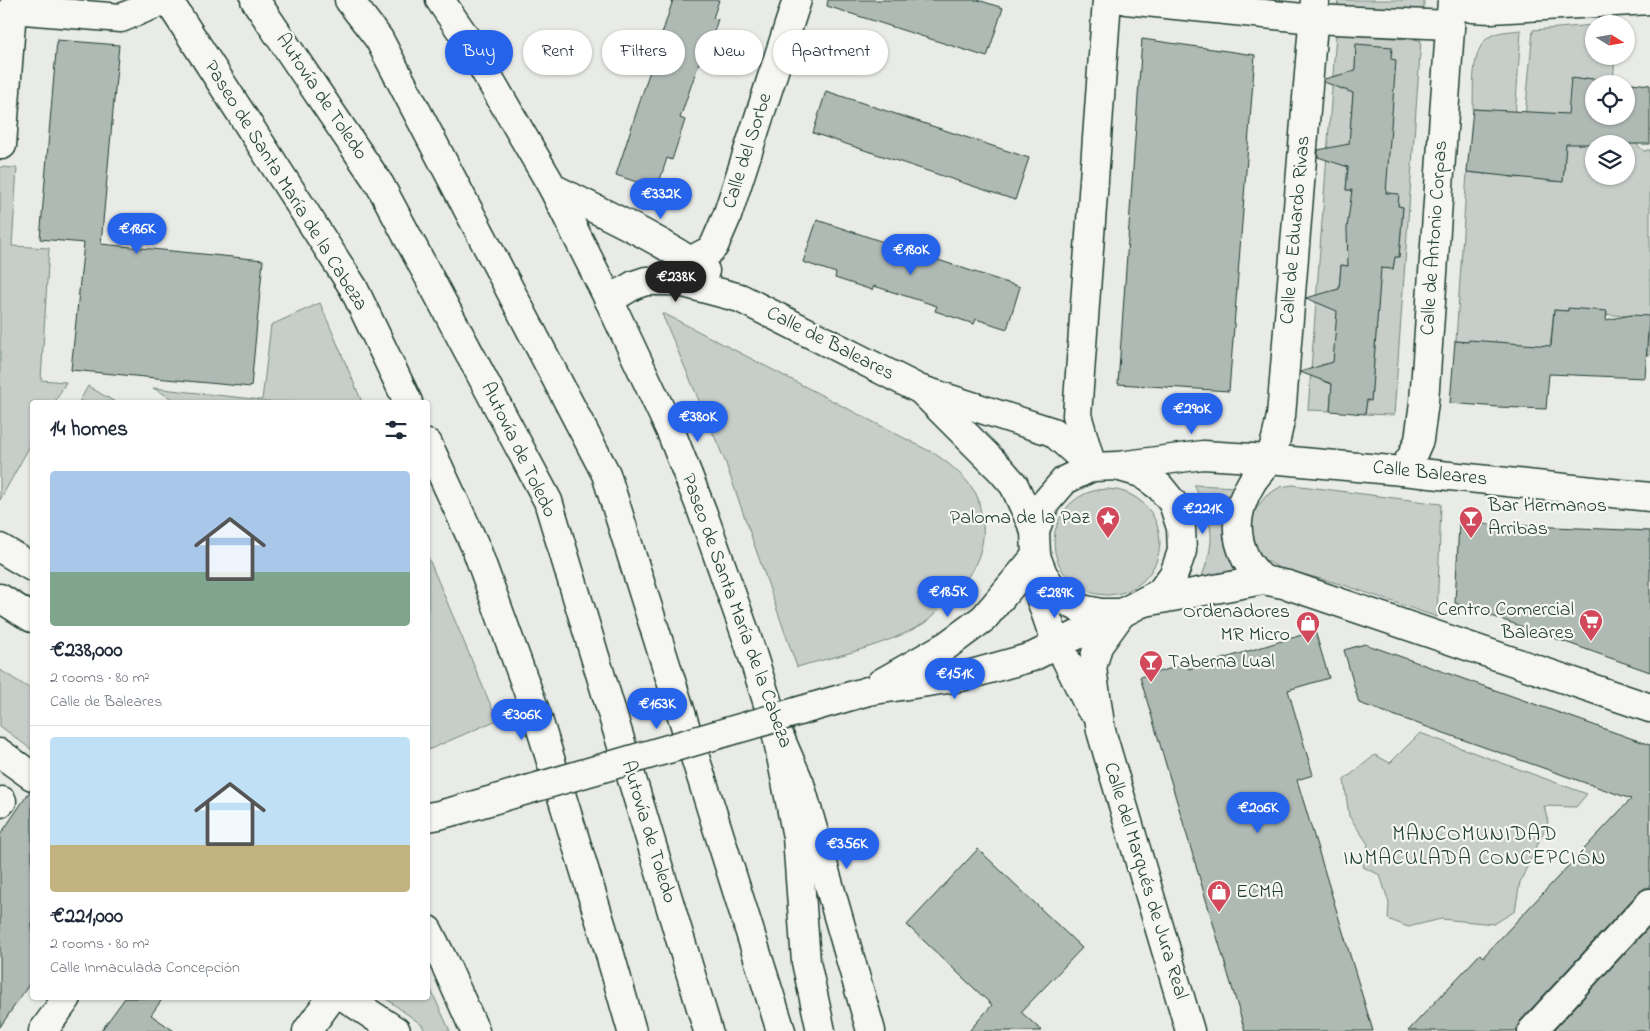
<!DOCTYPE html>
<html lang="en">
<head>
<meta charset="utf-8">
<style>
  body { margin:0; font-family:"Indie Flower",sans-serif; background:#f6f6f7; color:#1f2937; height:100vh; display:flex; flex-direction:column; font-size:19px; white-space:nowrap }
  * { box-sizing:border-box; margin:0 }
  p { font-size:16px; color:#747a83 }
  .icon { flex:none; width:28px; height:28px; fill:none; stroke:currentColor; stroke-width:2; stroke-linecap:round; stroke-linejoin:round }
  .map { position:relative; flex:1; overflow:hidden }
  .sheet { position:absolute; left:30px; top:400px; width:400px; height:600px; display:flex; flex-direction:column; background:#fff; border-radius:5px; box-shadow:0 1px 4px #0004 }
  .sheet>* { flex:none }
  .top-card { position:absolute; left:445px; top:30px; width:475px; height:45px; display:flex; gap:10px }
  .needle { width:32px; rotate:101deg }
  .controls { position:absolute; left:1585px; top:15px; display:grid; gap:10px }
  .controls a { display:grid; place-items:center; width:50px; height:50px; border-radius:50%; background:#fff; box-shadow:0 1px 4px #0004; font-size:25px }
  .price { position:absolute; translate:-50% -42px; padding:0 11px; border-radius:18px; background:#2563eb; color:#fff; font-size:16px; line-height:32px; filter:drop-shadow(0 1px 2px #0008) }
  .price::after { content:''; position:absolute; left:50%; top:30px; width:15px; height:11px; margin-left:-8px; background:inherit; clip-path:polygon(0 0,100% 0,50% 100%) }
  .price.active { background:#222; color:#fff }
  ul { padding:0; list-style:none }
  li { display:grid; align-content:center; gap:10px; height:265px; padding:0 20px }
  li+li { border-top:1px solid #e0e1e3 }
  li span { display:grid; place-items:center; height:155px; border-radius:5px; color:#555 }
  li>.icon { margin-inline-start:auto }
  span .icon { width:90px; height:90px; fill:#fffc; stroke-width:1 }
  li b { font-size:21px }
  h2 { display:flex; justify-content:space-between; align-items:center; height:60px; padding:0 20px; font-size:21px }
  .pill { padding:0 18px; border-radius:22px; background:#fff; box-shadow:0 1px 4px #0004; font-size:18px; line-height:45px }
  .pill.active { background:#2563eb; color:#fff }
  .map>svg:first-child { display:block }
</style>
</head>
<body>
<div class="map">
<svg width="1650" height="1031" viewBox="0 0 1650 1031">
  <rect width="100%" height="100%" fill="#e9ebe7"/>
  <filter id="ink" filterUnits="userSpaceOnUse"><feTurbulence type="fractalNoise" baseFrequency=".02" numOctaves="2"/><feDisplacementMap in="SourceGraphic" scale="10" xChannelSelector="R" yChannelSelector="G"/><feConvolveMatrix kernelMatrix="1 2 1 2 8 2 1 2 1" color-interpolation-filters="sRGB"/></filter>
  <g filter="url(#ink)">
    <!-- green -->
    <g fill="#c7cec9" stroke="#73867e">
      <path d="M1338 0H1424V10L1337 7Z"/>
      <path d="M1594 25V56H1615L1613 84H1596L1586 78 1585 80 1572 78 1568 116 1525 117 1533 30Z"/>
      <path d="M1521 30 1515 117 1498 115 1487 109V110L1473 109C1474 85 1469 40 1498 33 1506 31 1514 31 1521 30Z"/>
      <path d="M1336 34 1421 40 1394 415 1365 414 1367 400 1371 401 1380 278 1376 268 1393 269 1395 257H1399L1403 207 1398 206V194L1381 192 1391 59 1356 45 1355 71 1341 75 1340 88 1353 93 1346 190 1363 191 1358 267 1341 265 1339 289 1326 293 1338 311 1334 362 1321 365 1320 380 1332 384 1330 411 1308 410Z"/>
      <path d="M1591 139 1594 144V176H1626V144L1635 143 1645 152 1646 150H1650V355H1647L1650 318 1554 310 1550 347 1456 341 1467 172 1484 174V175L1494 171 1510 172 1509 177 1519 178 1535 174 1547 181H1563L1566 142 1578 143V145Z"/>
      <path d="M0 167 17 168 12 246 49 248 41 380 66 382 55 402H32V442L0 500Z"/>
      <path d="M320 303 362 402H178L153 388 262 400 271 325Z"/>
      <path d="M662 314H665L935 454C951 465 966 477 976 494 979 499 979 506 981 512 991 551 968 583 940 608 935 613 930 620 923 624 885 646 840 655 797 667L725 461Z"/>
      <path d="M88 386 115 402H79Z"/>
      <path d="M1194 485 1237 487C1226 521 1216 539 1238 572L1200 581C1217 539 1214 525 1194 485Z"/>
      <path d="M1293 485 1441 504 1437 617 1344 585 1279 568 1262 558 1255 544 1251 529 1254 511 1266 496 1280 487Z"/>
      <circle cx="1107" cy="542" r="53"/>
      <path d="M428 557 497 720 428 750Z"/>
      <path d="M0 670 32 690V750L0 726Z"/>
      <path d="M1420 733 1587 794 1576 807 1544 806 1548 822 1520 882 1515 911 1494 924 1441 919 1408 927 1388 919 1389 903 1380 875 1363 867 1368 844 1349 816 1344 780 1375 755 1390 763Z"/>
      <path d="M428 985 431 990 450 1031H425L422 1025 385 998H428Z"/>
    </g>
    <!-- building -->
    <g fill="#b0bab5" stroke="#1f3d34" fill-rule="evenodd">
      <path d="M673 0H719L713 18 718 19 705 59 701 57 680 118 685 120 672 160 667 158 657 189 616 175Z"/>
      <path d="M828 0H978L1003 8 987 57 827 6Z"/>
      <path d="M1142 39 1255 55 1229 391 1118 384Z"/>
      <path d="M57 40 119 45 101 244 263 260 251 387 71 370 84 243 40 239Z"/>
      <path d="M1356 44 1392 47 1391 59 1396 60 1386 193 1399 194 1398 206 1403 207 1399 257H1395L1393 269 1381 268 1371 401 1367 400 1365 414 1330 411 1332 384 1300 372 1333 362 1337 311 1306 298 1339 289 1341 265 1348 266 1347 228 1352 190H1346L1348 167 1318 157V150L1349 144 1353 93 1324 82V79L1355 71Z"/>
      <path d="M1571 78 1585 80V78L1650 85V144H1566L1563 182 1467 172 1473 109 1568 114ZM1594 84H1626V116H1594Z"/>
      <path d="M826 91 1029 158 1015 200 813 133Z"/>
      <path d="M817 220 1020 287 1007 329 976 319 974 324 935 311 937 306 874 286 872 290 835 278 836 273 803 262Z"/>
      <path d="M1568 308 1607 311 1606 320 1631 315 1649 316 1645 378 1549 374 1546 409 1498 407 1450 403 1455 341 1468 342 1469 340 1551 346 1554 310 1568 311Z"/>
      <path d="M1459 523 1650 531V672L1455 603Z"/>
      <path d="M1315 631 1329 678 1288 690 1313 775 1297 780 1373 1031H1245L1140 677 1187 664 1189 669Z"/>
      <path d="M1365 644 1650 745V888H1645L1639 892 1521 1020 1517 1027V1031H1408L1480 954 1483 957 1631 799 1359 703 1344 650Z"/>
      <path d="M30 791H32V980L0 1027V835Z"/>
      <path d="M978 849 1082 948 1021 1012 1042 1031H969L992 1005 907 925Z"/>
      <path d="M1650 926V1031H1553Z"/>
      <path d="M125 998H163L151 1015 174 1031H101Z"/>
    </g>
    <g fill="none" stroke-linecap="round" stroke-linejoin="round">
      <!-- minor casing -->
      <g stroke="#1f3d34" stroke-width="31">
        <g id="minor">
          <path d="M168 0 353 287 408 402"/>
          <path d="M440 0 464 35 553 188 609 300 671 432 702 511 747 638 775 726 800 784 871 1031"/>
          <path d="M1126 0 1313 19 1450 25"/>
          <path d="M1458 0 1472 8 1491 9 1650 0"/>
          <path d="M2 145 12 9 121 18 165 0"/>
          <path d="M553 188C605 214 658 238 705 271"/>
          <path d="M690 261 709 251 714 246 727 216 797 0"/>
          <path d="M609 300 634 285 646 281H676L740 298 919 389 1053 432 1092 467"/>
          <path d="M924 393 1001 470 1014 485 1035 531"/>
          <path d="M428 444 476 548 538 719 605 937 632 1031"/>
          <path d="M1119 466 1203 455 1269 459 1402 471 1650 497"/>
          <path d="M1092 467 1077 415 1107 0"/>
          <path d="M1402 471 1412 456 1419 440 1424 402 1452 0"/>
          <path d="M0 548 32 567"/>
          <path d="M1037 570 1039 594 1051 629 1090 708"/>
          <path d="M1263 580C1257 574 1250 567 1246 559 1232 532 1237 507 1252 482 1257 474 1266 466 1270 457 1276 444 1278 430 1281 416L1315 0"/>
          <path d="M0 598 32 618"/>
          <path d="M1145 602 1263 580 1288 585 1650 708"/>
          <path d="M1121 614 1098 646 1092 668 1101 731 1190 1031"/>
          <path d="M881 683 946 646 984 618 1036 556"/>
          <path d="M868 691 961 677 1032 657 1122 613 1160 593 1174 574 1182 551 1181 528 1173 503 1160 487 1141 473 1117 466 1092 467 1065 480 1045 503 1035 531 1036 556 1043 574 1053 589 1068 602 1081 609 1101 613H1122"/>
          <path d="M0 753 32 776"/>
          <path d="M0 803 2 801"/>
          <path d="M428 817 439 815 458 810"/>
          <path d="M428 930 446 966 475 1031"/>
          <path d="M346 998 396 1031"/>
          <path d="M43 1031 67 998"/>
          <path d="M307 1031 331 998"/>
          <path d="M1532 1031 1650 903"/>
        </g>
      </g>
      <!-- highway casing -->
      <g stroke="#1f3d34" stroke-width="31">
        <g id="highway">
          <path d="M255 0 380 185 548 501 708 1031"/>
          <path d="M349 0 379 39 606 474 781 1031"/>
          <path d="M775 726 797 837 806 962 821 1031"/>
        </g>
      </g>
      <!-- minor -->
      <use href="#minor" stroke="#f6f6f2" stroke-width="28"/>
      <!-- highway -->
      <use href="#highway" stroke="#f6f6f2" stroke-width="28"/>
      <!-- minor-bridge casing -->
      <g stroke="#1f3d34" stroke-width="31" stroke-linecap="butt">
        <path id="minor-bridge" d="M458 810 868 691"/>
      </g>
      <!-- minor-bridge -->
      <use href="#minor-bridge" stroke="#f6f6f2" stroke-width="28"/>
    </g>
  </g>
  <!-- icons -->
  <defs>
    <g id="sight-pin" transform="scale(1.25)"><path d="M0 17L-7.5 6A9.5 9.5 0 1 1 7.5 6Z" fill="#d1495b" stroke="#f6f6f2"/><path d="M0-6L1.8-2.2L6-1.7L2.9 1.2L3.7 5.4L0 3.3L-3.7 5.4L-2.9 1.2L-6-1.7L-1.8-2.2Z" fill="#fff"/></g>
    <g id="bar-pin" transform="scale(1.25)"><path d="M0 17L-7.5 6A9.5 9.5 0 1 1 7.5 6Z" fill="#d1495b" stroke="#f6f6f2"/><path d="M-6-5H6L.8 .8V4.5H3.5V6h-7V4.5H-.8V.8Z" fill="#fff"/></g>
    <g id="supermarket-pin" transform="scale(1.25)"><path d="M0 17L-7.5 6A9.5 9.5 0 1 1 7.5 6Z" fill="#d1495b" stroke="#f6f6f2"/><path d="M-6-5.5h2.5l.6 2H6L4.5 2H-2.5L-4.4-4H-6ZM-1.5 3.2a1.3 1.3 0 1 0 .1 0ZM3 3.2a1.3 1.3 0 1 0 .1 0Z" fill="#fff"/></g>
    <g id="shop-pin" transform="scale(1.25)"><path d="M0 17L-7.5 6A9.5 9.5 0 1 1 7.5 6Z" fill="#d1495b" stroke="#f6f6f2"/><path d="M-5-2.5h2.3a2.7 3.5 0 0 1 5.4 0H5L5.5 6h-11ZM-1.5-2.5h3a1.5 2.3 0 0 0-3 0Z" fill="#fff"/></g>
  </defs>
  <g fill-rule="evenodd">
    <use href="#sight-pin" x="1108" y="518"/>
    <use href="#bar-pin" x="1471" y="518"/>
    <use href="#supermarket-pin" x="1591" y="621"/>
    <use href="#shop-pin" x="1308" y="623"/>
    <use href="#bar-pin" x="1151" y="662"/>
    <use href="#shop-pin" x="1219" y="892"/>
  </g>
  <g text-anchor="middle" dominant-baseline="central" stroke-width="4.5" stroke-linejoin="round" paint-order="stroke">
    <!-- street labels -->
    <g font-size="20" fill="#1f3d34" stroke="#f6f6f2">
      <text transform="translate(321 97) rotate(56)">Autovía de Toledo</text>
      <text transform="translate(748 151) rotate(-72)">Calle del Sorbe</text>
      <text transform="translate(285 186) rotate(58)">Paseo de Santa María de la Cabeza</text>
      <text transform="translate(1296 230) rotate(-85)">Calle de Eduardo Rivas</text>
      <text transform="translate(1435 238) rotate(-86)">Calle de Antonio Corpas</text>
      <text transform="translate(830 344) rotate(27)">Calle de Baleares</text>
      <text transform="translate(518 450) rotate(64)">Autovía de Toledo</text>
      <text transform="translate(1430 474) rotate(6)">Calle Baleares</text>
      <text transform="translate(736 611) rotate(70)">Paseo de Santa María de la Cabeza</text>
      <text transform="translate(648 832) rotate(73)">Autovía de Toledo</text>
      <text transform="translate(1145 881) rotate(73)">Calle del Marqués de Jura Real</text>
    </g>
    <!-- poi labels -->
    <g font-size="20" fill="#1f3d34" stroke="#f6f6f2" text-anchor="start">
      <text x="1488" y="506">Bar Hermanos<tspan x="1488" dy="23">Arribas</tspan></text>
      <text x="1090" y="518" text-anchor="end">Paloma de la Paz</text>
      <text x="1574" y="610" text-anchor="end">Centro Comercial<tspan x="1574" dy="23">Baleares</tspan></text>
      <text x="1290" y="612" text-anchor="end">Ordenadores<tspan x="1290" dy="23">MR Micro</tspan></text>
      <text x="1168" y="662">Taberna Lual</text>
      <text x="1236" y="892">ECMA</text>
    </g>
    <!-- neighbourhood labels -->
    <g font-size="21" letter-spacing="1" fill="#1f3d34" stroke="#f6f6f2">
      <text x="1475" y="835">MANCOMUNIDAD<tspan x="1475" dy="24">INMACULADA CONCEPCIÓN</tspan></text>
    </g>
  </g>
</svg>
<div class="controls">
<a><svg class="needle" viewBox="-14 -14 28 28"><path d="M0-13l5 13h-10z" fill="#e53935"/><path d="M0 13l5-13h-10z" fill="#747a83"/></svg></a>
<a><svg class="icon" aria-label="locate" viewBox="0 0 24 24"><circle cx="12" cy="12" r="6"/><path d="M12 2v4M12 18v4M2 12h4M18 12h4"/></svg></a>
<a><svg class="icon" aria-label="layers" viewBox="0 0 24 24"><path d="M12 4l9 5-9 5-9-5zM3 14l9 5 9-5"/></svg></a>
</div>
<b class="price" style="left:661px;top:220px">€332K</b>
<b class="price" style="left:137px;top:255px">€186K</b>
<b class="price" style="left:911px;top:276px">€180K</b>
<b class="price active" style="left:676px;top:303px">€238K</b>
<b class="price" style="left:1192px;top:435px">€290K</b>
<b class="price" style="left:698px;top:443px">€380K</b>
<b class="price" style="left:1203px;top:535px">€221K</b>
<b class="price" style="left:948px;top:618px">€185K</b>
<b class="price" style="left:1055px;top:619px">€289K</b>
<b class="price" style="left:955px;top:700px">€151K</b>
<b class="price" style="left:657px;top:730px">€163K</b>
<b class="price" style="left:522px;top:741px">€306K</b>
<b class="price" style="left:1258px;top:834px">€206K</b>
<b class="price" style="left:847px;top:870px">€356K</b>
<div class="top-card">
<a class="pill active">Buy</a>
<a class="pill">Rent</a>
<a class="pill">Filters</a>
<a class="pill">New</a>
<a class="pill">Apartment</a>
</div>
<section class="sheet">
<h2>14 homes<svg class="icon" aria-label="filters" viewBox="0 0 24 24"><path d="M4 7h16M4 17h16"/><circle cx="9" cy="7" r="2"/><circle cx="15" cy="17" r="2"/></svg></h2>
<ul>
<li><span style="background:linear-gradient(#a9c7e8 65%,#7fa58c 0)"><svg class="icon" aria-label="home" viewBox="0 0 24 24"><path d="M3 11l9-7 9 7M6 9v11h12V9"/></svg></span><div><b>€238,000</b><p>2 rooms · 80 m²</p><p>Calle de Baleares</p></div></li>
<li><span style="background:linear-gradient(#bfe0f5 70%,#c2b280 0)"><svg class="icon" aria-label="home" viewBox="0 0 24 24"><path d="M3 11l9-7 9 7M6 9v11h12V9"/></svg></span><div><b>€221,000</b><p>2 rooms · 80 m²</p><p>Calle Inmaculada Concepción</p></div></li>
</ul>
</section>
</div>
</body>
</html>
